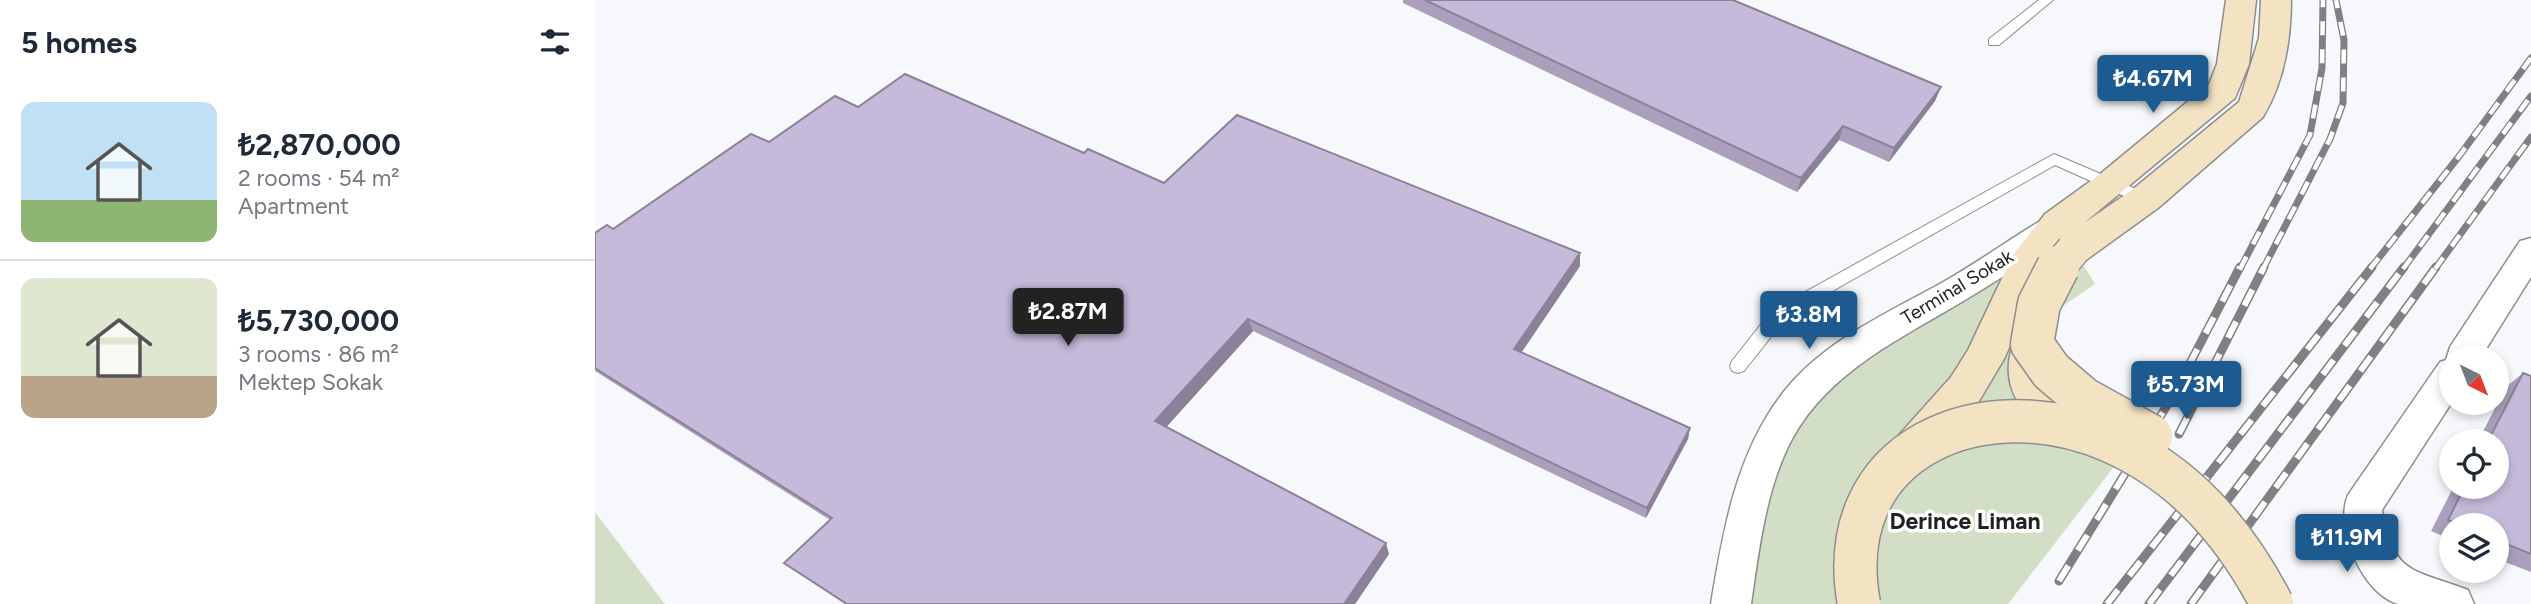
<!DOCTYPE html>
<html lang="en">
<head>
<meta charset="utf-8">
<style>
  body { margin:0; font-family:Figtree,sans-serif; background:#f6f6f7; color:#1f2937; height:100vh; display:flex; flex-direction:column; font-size:26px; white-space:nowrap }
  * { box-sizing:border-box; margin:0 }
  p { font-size:23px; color:#747a83 }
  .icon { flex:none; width:38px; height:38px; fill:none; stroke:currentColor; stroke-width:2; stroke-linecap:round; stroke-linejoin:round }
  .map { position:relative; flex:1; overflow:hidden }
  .panel { display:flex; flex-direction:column; background:#fff; width:595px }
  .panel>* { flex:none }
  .needle { width:46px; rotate:138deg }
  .fabs { position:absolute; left:1844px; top:345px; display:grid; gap:14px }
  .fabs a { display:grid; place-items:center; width:70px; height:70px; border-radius:50%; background:#fff; box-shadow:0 4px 10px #0003; font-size:35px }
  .price { position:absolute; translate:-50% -60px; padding:0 16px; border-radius:7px; background:#1c5a90; color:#fff; font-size:23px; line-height:46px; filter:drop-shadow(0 2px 4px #0008) }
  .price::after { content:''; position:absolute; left:50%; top:42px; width:21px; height:16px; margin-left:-10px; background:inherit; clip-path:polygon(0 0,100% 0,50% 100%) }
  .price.active { background:#222; color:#fff }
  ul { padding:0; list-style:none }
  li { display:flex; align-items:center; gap:21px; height:175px; padding:0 21px }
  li+li { border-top:2px solid #e0e1e3 }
  li span { display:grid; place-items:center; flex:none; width:196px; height:140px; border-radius:14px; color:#555 }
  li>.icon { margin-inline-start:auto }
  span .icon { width:84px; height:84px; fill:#fffc; stroke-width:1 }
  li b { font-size:30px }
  h2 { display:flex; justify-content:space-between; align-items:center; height:84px; padding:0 21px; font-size:30px }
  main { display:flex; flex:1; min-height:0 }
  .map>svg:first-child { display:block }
</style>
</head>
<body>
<main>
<section class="panel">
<h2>5 homes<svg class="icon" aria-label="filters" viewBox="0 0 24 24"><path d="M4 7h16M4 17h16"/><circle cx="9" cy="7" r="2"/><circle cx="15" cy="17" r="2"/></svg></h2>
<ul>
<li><span style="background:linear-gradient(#bfe0f5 70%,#8fb573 0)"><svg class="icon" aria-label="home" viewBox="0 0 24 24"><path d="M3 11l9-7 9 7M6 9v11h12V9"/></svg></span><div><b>₺2,870,000</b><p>2 rooms · 54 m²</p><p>Apartment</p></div></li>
<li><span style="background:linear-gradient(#dfe7d0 70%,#b9a48a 0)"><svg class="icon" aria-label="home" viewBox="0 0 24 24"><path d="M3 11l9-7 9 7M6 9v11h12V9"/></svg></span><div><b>₺5,730,000</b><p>3 rooms · 86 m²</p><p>Mektep Sokak</p></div></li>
</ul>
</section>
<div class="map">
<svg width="1936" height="604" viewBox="0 0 1936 604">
  <rect width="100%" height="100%" fill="#f7f8fb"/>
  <!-- green -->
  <g fill="#d2dfc6">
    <path d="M1463 224 1500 284 1465 308 1450 326 1532 450 1413 604H1136L1200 404Z"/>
    <path d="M0 512 69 603 71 604H0Z"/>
  </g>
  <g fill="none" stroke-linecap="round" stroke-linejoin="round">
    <!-- service casing -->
    <g stroke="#8e8e91" stroke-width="2">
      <g id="service">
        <path d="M1444 0H1458L1404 45H1394V39Z"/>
        <path d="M1459 154 1555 195 1557 199 1550 204 1545 203 1460 165 1204 310 1179 333 1149 371 1143 373 1137 371 1135 366 1137 361 1167 323 1192 302Z"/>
      </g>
    </g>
    <!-- minor casing -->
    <g stroke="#8e8e91" stroke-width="3">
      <g id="minor">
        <path d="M1458 216 1469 220 1474 228 1469 236C1436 258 1404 280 1370 300 1307 338 1234 371 1197 439 1171 488 1164 549 1156 604H1116C1128 531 1141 454 1187 394 1226 343 1288 315 1343 285 1379 265 1412 241 1447 220Z"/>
        <path d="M1936 238V277L1886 357H1857V402L1787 510C1798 576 1819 569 1873 590L1879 604C1860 604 1820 604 1803 604 1767 594 1739 527 1753 495L1845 362 1851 360 1855 347 1925 241Z"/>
      </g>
    </g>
    <!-- secondary casing -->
    <g stroke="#8e8e91" stroke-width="3">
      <g id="secondary">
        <path d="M1631 0H1661L1654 64 1640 98 1489 223 1537 190 1644 102 1664 38 1666 0H1696C1696 40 1689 82 1668 117L1563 208 1491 260 1478 264 1465 260 1461 253 1447 272 1409 359 1384 401 1334 461 1319 467 1304 461 1298 448 1304 435 1356 377 1373 350 1418 255 1450 214 1504 175 1614 84 1622 64Z"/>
        <path d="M1437 328 1451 333 1457 344V387C1472 404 1495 410 1505 431L1499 444C1479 451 1472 446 1455 434 1418 410 1402 374 1423 333Z"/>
      </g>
    </g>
    <!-- service -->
    <use href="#service" fill="#fff" fill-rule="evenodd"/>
    <!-- minor -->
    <use href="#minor" fill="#fff" fill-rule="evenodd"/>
    <!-- secondary -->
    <use href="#secondary" fill="#f4e3c2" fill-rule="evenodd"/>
    <!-- rail-far1 casing -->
    <g stroke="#7f8081" stroke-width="7">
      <g id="rail-far1">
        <path d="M1645 269 1715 135 1727 68 1728 0"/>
        <path d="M1668 269 1735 139 1748 103 1749 40 1741 0"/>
        <path d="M1775 269 1865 155 1936 58"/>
        <path d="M1808 269 1936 96"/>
        <path d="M1840 269 1936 137"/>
      </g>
    </g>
    <!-- rail casing -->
    <g stroke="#7f8081" stroke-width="9">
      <g id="rail">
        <path d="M1584 434 1669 267"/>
        <path d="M1464 581 1579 394 1645 267"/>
        <path d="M1512 604 1777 267"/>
        <path d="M1554 604 1809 267"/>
        <path d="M1596 604 1841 267"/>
      </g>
    </g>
    <!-- rail-far1 -->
    <use href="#rail-far1" stroke="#fff" stroke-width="4.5" stroke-dasharray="14" stroke-linecap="butt"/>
    <!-- rail -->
    <use href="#rail" stroke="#fff" stroke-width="6" stroke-dasharray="18" stroke-linecap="butt"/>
    <!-- secondary-bridge-far1 casing -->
    <g stroke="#8e8e91" stroke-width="36" stroke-linecap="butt">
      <path id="secondary-bridge-far1" d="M1462 269 1478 250"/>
    </g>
    <!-- secondary-bridge casing -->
    <g stroke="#8e8e91" stroke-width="45" stroke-linecap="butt">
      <g id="secondary-bridge">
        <path d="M1463 267 1444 304 1437 344 1456 371 1489 399 1556 436"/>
        <path d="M1264 604C1235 447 1389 386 1515 441 1590 474 1640 533 1677 604"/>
      </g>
    </g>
    <!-- secondary-bridge-far1 -->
    <use href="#secondary-bridge-far1" stroke="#f4e3c2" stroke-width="33"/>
    <!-- secondary-bridge -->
    <use href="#secondary-bridge" stroke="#f4e3c2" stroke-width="42"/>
  </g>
  <!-- wall -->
  <g fill="#aaa0bb">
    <path d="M808 0H1138L1346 87 1340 101 1294 162 1244 140 1202 192 808 3Z"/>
    <path d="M263 107 489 153 569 183 985 266 926 353 1095 428 1093 439 1051 518 658 331 571 427 794 554 760 604H250L189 563 235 520 0 371V233L18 229 174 142Z"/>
    <path d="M1928 373 1936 376V572L1902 559V525H1857V540L1836 531 1859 486H1902V441H1883L1911 387Z"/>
  </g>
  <!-- shaded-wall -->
  <g fill="#8b8299">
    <path d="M1346 87 1340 101 1294 162 1299 148Z"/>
    <path d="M1248 126 1244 140 1202 192 1206 178Z"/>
    <path d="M985 253V266L920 362 919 349Z"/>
    <path d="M653 319 658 331 566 433 560 421Z"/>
    <path d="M1095 428 1093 439 1051 518 1052 508Z"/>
    <path d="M791 543 794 554 760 604H749Z"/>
  </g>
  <!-- building -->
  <g fill="#c6bada" stroke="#8b8299" stroke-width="2">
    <path d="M830 0H1138L1346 87 1299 148 1248 126 1206 178Z"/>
    <path d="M310 74 489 153 493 149 569 183 642 115 985 253 919 349 1095 428 1052 508 653 319 560 421 791 543 749 604H252L189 563 237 518 0 368V233L12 225 18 229 156 134 174 142 240 96 263 107Z"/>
    <path d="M1928 373 1936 376V554L1902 540V525H1866L1853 520 1870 486H1902V441H1893Z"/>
  </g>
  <g text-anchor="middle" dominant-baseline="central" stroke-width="7" stroke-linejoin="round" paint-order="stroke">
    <!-- street labels -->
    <g font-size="19" fill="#212223" stroke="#fff">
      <text transform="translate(1362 287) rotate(-31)">Terminal Sokak</text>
    </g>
    <!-- quarter labels -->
    <g font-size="23" font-weight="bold" fill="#212223" stroke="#fff">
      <text x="1370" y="521">Derince Liman</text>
    </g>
  </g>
</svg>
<div class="fabs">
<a><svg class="needle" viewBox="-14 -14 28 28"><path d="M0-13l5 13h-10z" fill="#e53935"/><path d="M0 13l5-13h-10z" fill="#747a83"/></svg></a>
<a><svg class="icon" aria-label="locate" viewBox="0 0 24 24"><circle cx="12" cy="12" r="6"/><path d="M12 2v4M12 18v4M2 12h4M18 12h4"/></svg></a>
<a><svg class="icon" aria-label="layers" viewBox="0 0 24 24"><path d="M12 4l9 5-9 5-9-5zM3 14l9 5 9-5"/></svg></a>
</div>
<b class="price" style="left:1558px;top:115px">₺4.67M</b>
<b class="price active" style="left:473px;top:348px">₺2.87M</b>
<b class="price" style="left:1214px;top:351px">₺3.8M</b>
<b class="price" style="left:1591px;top:421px">₺5.73M</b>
<b class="price" style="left:1752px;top:574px">₺11.9M</b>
</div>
</main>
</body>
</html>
